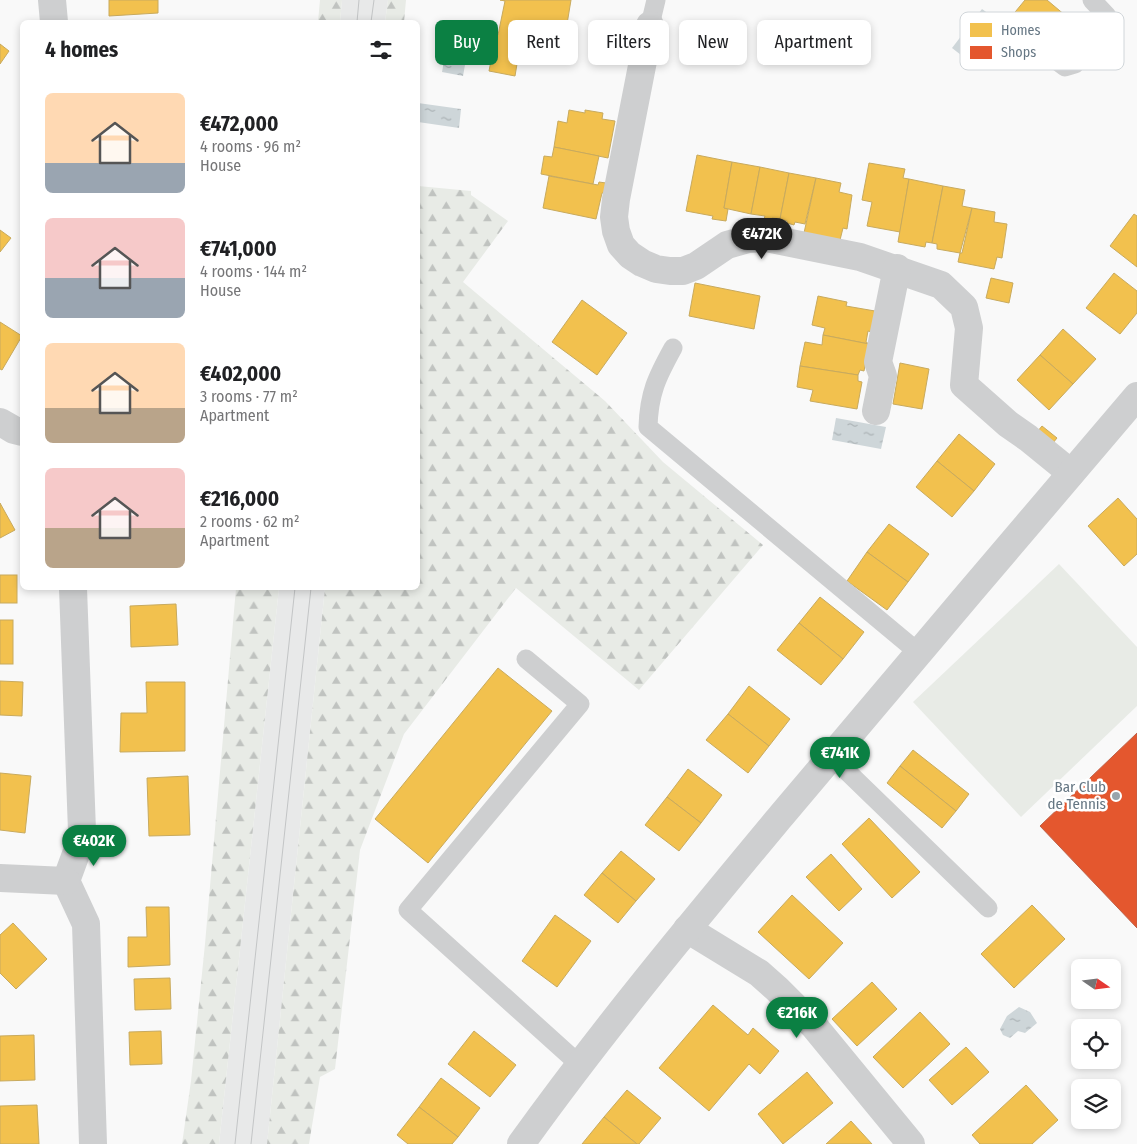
<!DOCTYPE html>
<html lang="en">
<head>
<meta charset="utf-8">
<style>
  body { margin:0; font-family:"Fira Sans Condensed",sans-serif; background:#f6f6f6; color:#202124; height:100vh; display:flex; flex-direction:column; font-size:19px; white-space:nowrap }
  * { box-sizing:border-box; margin:0 }
  p { font-size:16px; color:#757577 }
  .icon { flex:none; width:28px; height:28px; fill:none; stroke:currentColor; stroke-width:2; stroke-linecap:round; stroke-linejoin:round }
  .map { position:relative; flex:1; overflow:hidden }
  .sheet { position:absolute; left:20px; top:20px; width:400px; height:570px; display:flex; flex-direction:column; background:#fff; border-radius:8px; box-shadow:0 2px 8px #0003 }
  .sheet>* { flex:none }
  .guide { position:absolute; left:435px; top:20px; width:475px; height:45px; display:flex; gap:10px }
  .needle { width:32px; rotate:104deg }
  .fabs { position:absolute; left:1071px; top:959px; display:grid; gap:10px }
  .fabs a { display:grid; place-items:center; width:50px; height:50px; border-radius:8px; background:#fff; box-shadow:0 2px 8px #0003; font-size:25px }
  .price { position:absolute; translate:-50% -42px; padding:0 11px; border-radius:18px; background:#0b8043; color:#fff; font-size:16px; line-height:32px; filter:drop-shadow(0 1px 2px #0008) }
  .price::after { content:''; position:absolute; left:50%; top:30px; width:15px; height:11px; margin-left:-8px; background:inherit; clip-path:polygon(0 0,100% 0,50% 100%) }
  .price.active { background:#222; color:#fff }
  ul { padding:0; list-style:none }
  li { display:flex; align-items:center; gap:15px; height:125px; padding:0 25px }
  li span { display:grid; place-items:center; flex:none; width:140px; height:100px; border-radius:8px; color:#555 }
  li>.icon { margin-inline-start:auto }
  span .icon { width:60px; height:60px; fill:#fffc; stroke-width:1 }
  li b { font-size:21px }
  h2 { display:flex; justify-content:space-between; align-items:center; height:60px; padding:0 25px; font-size:21px }
  .chip { padding:0 18px; border-radius:8px; background:#fff; box-shadow:0 2px 8px #0003; font-size:18px; line-height:45px }
  .chip.active { background:#0b8043; color:#fff }
  .map>svg:first-child { display:block }
</style>
</head>
<body>
<div class="map">
<svg width="1137" height="1144" viewBox="0 0 1137 1144">
  <defs>
    <pattern id="forest-firs" width="22" height="20" patternUnits="userSpaceOnUse" patternTransform="scale(1.25)"><rect width="22" height="20" fill="#e8ebe6"/><path d="M5 1l3.5 6h-7zM16 11l3.5 6h-7z" fill="#c0c3c0"/></pattern>
    <pattern id="water-ripples" width="26" height="14" patternUnits="userSpaceOnUse" patternTransform="scale(1.25)"><rect width="26" height="14" fill="#ced6d9"/><path d="M2 4q2-2 4 0t4 0M15 11q2-2 4 0t4 0" fill="none" stroke="#abb2b5"/></pattern>
  </defs>
  <rect width="100%" height="100%" fill="#f9f9f9"/>
  <!-- built -->
  <g fill="#e8e9e9">
    <path d="M342 0H388L385 22H340Z"/>
    <path d="M279 588H325L267 1144H219Z"/>
  </g>
  <!-- forest -->
  <g fill="url(#forest-firs)">
    <path d="M320 0H342L340 22H318Z"/>
    <path d="M388 0H406L404 22H385Z"/>
    <path d="M418 186 471 191V195L508 221 463 282 605 401 663 462 763 545 639 690 516 588 404 734 360 850 335 1069 320 1077 309 1144H267L325 588H418Z"/>
    <path d="M236 588H279L219 1144H182L191 1081 205 944Z"/>
  </g>
  <!-- green -->
  <path fill="#e8ebe6" d="M1059 564 1137 647V706L1021 817 913 702Z"/>
  <!-- water -->
  <g fill="url(#water-ripples)">
    <path d="M982 9 1000 22 970 62 952 48Z"/>
    <path d="M450 28 471 32 463 76 442 72Z"/>
    <path d="M418 103 461 109 459 128 418 122Z"/>
    <path d="M836 418 886 427 881 449 832 440Z"/>
    <path d="M1019 1007 1030 1012 1037 1023 1025 1033 1018 1031 1010 1038 1003 1035 1000 1029 1007 1016Z"/>
  </g>
  <!-- homes -->
  <g fill="#f2c14e" stroke="#c8aa5e">
    <path d="M109 0H158V13L109 16Z"/>
    <path d="M500 0H571L562 54 520 46 515 76 489 71 496 35H498L505 1Z"/>
    <path d="M1025 0H1047L1066 16 1030 61 997 34Z"/>
    <path d="M0 44 9 51 0 64Z"/>
    <path d="M569 110 585 113V110L603 113 602 119 615 121 608 158 554 147 558 121 567 123Z"/>
    <path d="M554 147 599 156 593 184 541 174 544 156 552 157Z"/>
    <path d="M697 155 732 162 724 208 728 209 726 221 712 219 713 216 686 211Z"/>
    <path d="M732 162 760 167 751 214 724 208Z"/>
    <path d="M869 163 905 169 903 178 909 179 900 232 867 226 872 202 862 200Z"/>
    <path d="M760 167 789 173 780 219 772 218 771 220 764 219 765 216 751 214Z"/>
    <path d="M789 173 816 178 805 224 795 222 794 225 787 223V221L780 219Z"/>
    <path d="M549 176 598 185 599 182 606 183 604 193H602L596 219 543 208Z"/>
    <path d="M816 178 841 183 839 192 852 195 847 229 843 228 840 240 804 233Z"/>
    <path d="M909 179 943 186 932 243 926 242 925 247 898 242Z"/>
    <path d="M943 186 965 190 962 206 972 208 960 253 937 249V244L932 243Z"/>
    <path d="M972 208 995 212 994 222 1007 224 1002 258 997 257 994 269 958 262 960 253H962Z"/>
    <path d="M1134 214 1137 216V267L1110 246Z"/>
    <path d="M0 230 11 238 0 252Z"/>
    <path d="M1114 273 1137 291V313L1120 334 1086 308Z"/>
    <path d="M991 278 1013 283 1009 303 986 298Z"/>
    <path d="M695 283 760 296 754 329 689 316Z"/>
    <path d="M818 296 847 302 846 306 875 311 872 332 868 331 866 342 869 344 823 335 825 328 812 325Z"/>
    <path d="M582 300 627 333 597 375 552 342Z"/>
    <path d="M0 322 22 336 2 370 0 369Z"/>
    <path d="M1063 329 1096 359 1073 384 1040 355Z"/>
    <path d="M823 335 869 344 864 371 860 370 858 375 800 366 805 342 822 345Z"/>
    <path d="M1040 355 1073 384 1049 410 1017 380Z"/>
    <path d="M900 363 929 369 922 409 893 404Z"/>
    <path d="M800 366 858 375V381L862 382 857 409 810 401 813 390 797 387Z"/>
    <path d="M1042 426 1057 438 1048 449 1033 437Z"/>
    <path d="M959 434 995 464 974 491 937 461Z"/>
    <path d="M937 461 974 491 952 517 916 487Z"/>
    <path d="M1118 498 1137 519V554L1124 566 1088 526Z"/>
    <path d="M0 503 15 530 0 538Z"/>
    <path d="M889 524 929 554 908 582 867 552Z"/>
    <path d="M867 552 908 582 887 610 847 581Z"/>
    <rect x="0" y="575" width="17" height="28"/>
    <path d="M820 597 864 632 843 659 799 623Z"/>
    <path d="M176 604 178 645 131 647 130 606Z"/>
    <rect x="0" y="620" width="13" height="44"/>
    <path d="M799 623 843 659 821 685 777 650Z"/>
    <path d="M498 668 552 711 428 863 375 819Z"/>
    <path d="M0 681 23 682 22 716 0 715Z"/>
    <path d="M146 682H185V751L120 752 121 713H147Z"/>
    <path d="M749 686 790 719 769 746 728 714Z"/>
    <path d="M728 714 769 746 748 773 706 740Z"/>
    <path d="M913 750 969 794 956 811 900 766Z"/>
    <path d="M900 766 956 811 942 828 887 783Z"/>
    <path d="M688 769 722 795 701 823 667 797Z"/>
    <path d="M0 773 31 776 25 833 0 830Z"/>
    <path d="M188 776 190 835 149 836 147 778Z"/>
    <path d="M667 797 701 823 679 851 645 825Z"/>
    <path d="M869 818 920 872 892 898 842 844Z"/>
    <path d="M621 851 655 879 636 901 602 873Z"/>
    <path d="M831 854 862 889 839 911 806 877Z"/>
    <path d="M602 873 636 901 618 923 584 895Z"/>
    <path d="M792 895 843 943 809 979 758 932Z"/>
    <path d="M1032 905 1065 939 1014 988 981 954Z"/>
    <path d="M146 907H169L170 965 128 967V937H147Z"/>
    <path d="M555 915 591 941 557 987 522 961Z"/>
    <path d="M13 923 47 959 16 989 0 973V935Z"/>
    <path d="M170 978 171 1009 135 1010 134 979Z"/>
    <path d="M872 982 897 1009 857 1046 832 1019Z"/>
    <path d="M713 1005 748 1035 753 1028 779 1051 760 1074 749 1064 709 1111 659 1068Z"/>
    <path d="M920 1012 950 1044 903 1088 873 1057Z"/>
    <path d="M161 1031 162 1064 130 1065 129 1032Z"/>
    <path d="M474 1031 516 1065 490 1097 448 1064Z"/>
    <path d="M34 1035 35 1080 0 1081V1036Z"/>
    <path d="M966 1047 989 1072 952 1105 929 1080Z"/>
    <path d="M807 1072 833 1103 783 1144 758 1114Z"/>
    <path d="M441 1078 480 1108 458 1137 419 1107Z"/>
    <path d="M1026 1085 1058 1120 1032 1144H980L972 1135Z"/>
    <path d="M627 1090 661 1118 639 1144H637L604 1117Z"/>
    <path d="M37 1105 39 1144H0V1106Z"/>
    <path d="M419 1107 458 1137 452 1144H408L397 1135Z"/>
    <path d="M604 1117 637 1144H582Z"/>
    <path d="M851 1121 872 1144H826Z"/>
  </g>
  <!-- shops -->
  <path fill="#e4572e" stroke="#be6048" d="M1137 733V928L1040 826Z"/>
  <g fill="none" stroke-linecap="round" stroke-linejoin="round">
    <!-- service -->
    <g stroke="#cecfd0" stroke-width="19">
      <path d="M650 25 656 0"/>
      <path d="M1053 58 1065 67 1075 64 1103 28 1107 16 1092 0"/>
      <path d="M673 348C657 377 649 393 648 427L919 653"/>
      <path d="M526 659 580 704 408 910 580 1065"/>
      <path d="M831 756 988 908"/>
    </g>
    <!-- minor -->
    <g stroke="#cecfd0" stroke-width="28">
      <path d="M52 0 54 22"/>
      <path d="M650 25 616 199 614 217 616 231 621 245 630 255 642 263 656 269 670 271H683L696 266 727 245 748 239 766 238 860 257 941 285 964 307 969 328 964 385 1008 424 1028 438 1071 473"/>
      <path d="M876 411 883 376 878 362 897 268"/>
      <path d="M0 422 14 430 22 432"/>
      <path d="M73 588 82 831 80 843 66 881 86 924 93 1144"/>
      <path d="M0 878 66 881"/>
      <path d="M687 929 759 973 777 989 814 1026 911 1144"/>
      <path d="M521 1144C602 1031 692 923 781 816 899 675 1018 536 1137 396"/>
    </g>
    <!-- tram -->
    <g stroke="#c3c5c6" stroke-width="1">
      <path d="M357 22 359 0"/>
      <path d="M371 22 374 0"/>
      <path d="M235 1144 295 588"/>
      <path d="M251 1144 311 588"/>
    </g>
  </g>
  <!-- markers -->
  <circle fill="#99a4ac" stroke="#fff" stroke-width="2" cx="1116" cy="796" r="5"/>
  <g text-anchor="middle" dominant-baseline="central" stroke-width="5" stroke-linejoin="round" paint-order="stroke">
    <!-- poi labels -->
    <g font-size="15" fill="#657683" stroke="#fff" text-anchor="end">
      <text x="1106" y="787">Bar Club<tspan x="1106" dy="17">de Tennis</tspan></text>
    </g>
  </g>
  <!-- legend -->
  <rect x="960" y="12" width="164" height="58" rx="8" fill="#fff" stroke="#d1d6da" stroke-width="1"/>
  <rect x="970" y="23" width="22" height="14" fill="#f2c14e"/>
  <rect x="970" y="46" width="22" height="13" fill="#e4572e"/>
  <g font-size="14" fill="#657683">
    <text x="1001" y="35">Homes</text>
    <text x="1001" y="57">Shops</text>
  </g>
</svg>
<div class="fabs">
<a><svg class="needle" viewBox="-14 -14 28 28"><path d="M0-13l5 13h-10z" fill="#e53935"/><path d="M0 13l5-13h-10z" fill="#757577"/></svg></a>
<a><svg class="icon" aria-label="locate" viewBox="0 0 24 24"><circle cx="12" cy="12" r="6"/><path d="M12 2v4M12 18v4M2 12h4M18 12h4"/></svg></a>
<a><svg class="icon" aria-label="layers" viewBox="0 0 24 24"><path d="M12 4l9 5-9 5-9-5zM3 14l9 5 9-5"/></svg></a>
</div>
<b class="price active" style="left:762px;top:260px">€472K</b>
<b class="price" style="left:840px;top:779px">€741K</b>
<b class="price" style="left:94px;top:867px">€402K</b>
<b class="price" style="left:797px;top:1039px">€216K</b>
<div class="guide">
<a class="chip active">Buy</a>
<a class="chip">Rent</a>
<a class="chip">Filters</a>
<a class="chip">New</a>
<a class="chip">Apartment</a>
</div>
<section class="sheet">
<h2>4 homes<svg class="icon" aria-label="filters" viewBox="0 0 24 24"><path d="M4 7h16M4 17h16"/><circle cx="9" cy="7" r="2"/><circle cx="15" cy="17" r="2"/></svg></h2>
<ul>
<li><span style="background:linear-gradient(#ffd9b3 70%,#9aa5b1 0)"><svg class="icon" aria-label="home" viewBox="0 0 24 24"><path d="M3 11l9-7 9 7M6 9v11h12V9"/></svg></span><div><b>€472,000</b><p>4 rooms · 96 m²</p><p>House</p></div></li>
<li><span style="background:linear-gradient(#f6c9c9 60%,#9aa5b1 0)"><svg class="icon" aria-label="home" viewBox="0 0 24 24"><path d="M3 11l9-7 9 7M6 9v11h12V9"/></svg></span><div><b>€741,000</b><p>4 rooms · 144 m²</p><p>House</p></div></li>
<li><span style="background:linear-gradient(#ffd9b3 65%,#b9a48a 0)"><svg class="icon" aria-label="home" viewBox="0 0 24 24"><path d="M3 11l9-7 9 7M6 9v11h12V9"/></svg></span><div><b>€402,000</b><p>3 rooms · 77 m²</p><p>Apartment</p></div></li>
<li><span style="background:linear-gradient(#f6c9c9 60%,#b9a48a 0)"><svg class="icon" aria-label="home" viewBox="0 0 24 24"><path d="M3 11l9-7 9 7M6 9v11h12V9"/></svg></span><div><b>€216,000</b><p>2 rooms · 62 m²</p><p>Apartment</p></div></li>
</ul>
</section>
</div>
</body>
</html>
